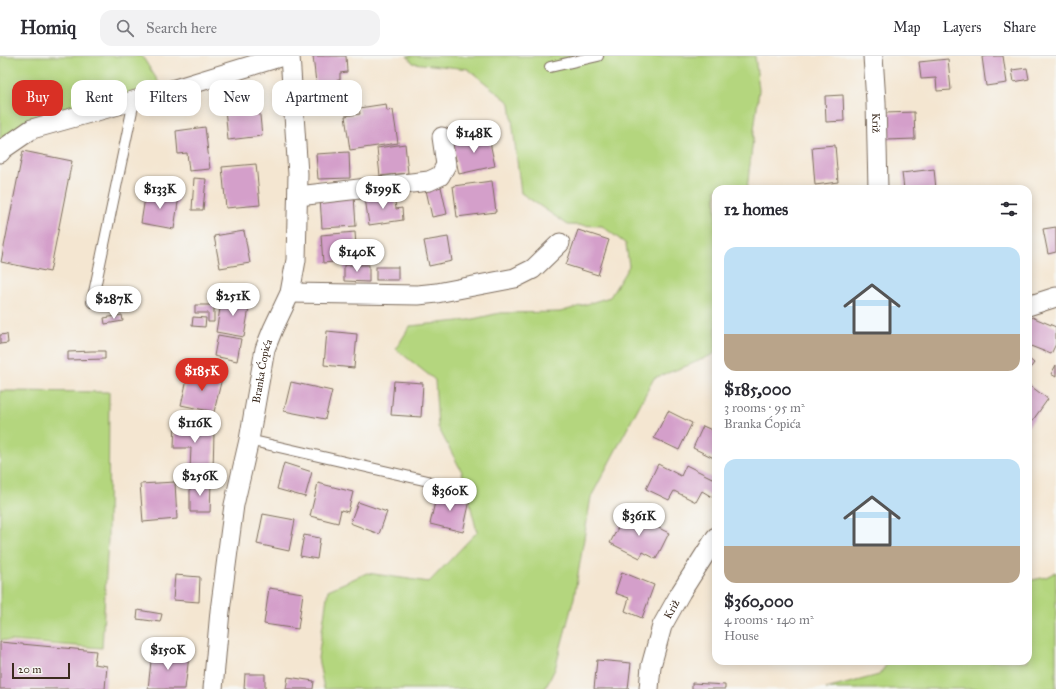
<!DOCTYPE html>
<html lang="en">
<head>
<meta charset="utf-8">
<style>
  body { margin:0; font-family:"IM FELL Great Primer",serif; background:#f2f2f3; color:#2b2b33; height:100vh; display:flex; flex-direction:column; font-size:15px; white-space:nowrap }
  * { box-sizing:border-box; margin:0 }
  p { font-size:13px; color:#7c7c81 }
  .icon { flex:none; width:22px; height:22px; fill:none; stroke:currentColor; stroke-width:2; stroke-linecap:round; stroke-linejoin:round }
  .map { position:relative; flex:1; overflow:hidden }
  .sheet { position:absolute; left:712px; top:129px; width:320px; height:480px; display:flex; flex-direction:column; background:#fff; border-radius:12px; box-shadow:0 2px 10px #0003 }
  .sheet>* { flex:none }
  .banner { position:absolute; left:12px; top:24px; width:380px; height:36px; display:flex; gap:8px }
  .scale { position:absolute; left:12px; bottom:10px; width:58px; box-sizing:border-box; padding-left:4px; border:2px solid #3b2a1e; border-top:0; font-size:11px; line-height:14px; white-space:nowrap; color:#3b2a1e; -webkit-text-stroke:3px #f6f6f2; paint-order:stroke }
  .price { position:absolute; translate:-50% -34px; padding:0 9px; border-radius:14px; background:#fff; color:#222; font-size:13px; line-height:26px; filter:drop-shadow(0 1px 2px #0008) }
  .price::after { content:''; position:absolute; left:50%; top:24px; width:12px; height:9px; margin-left:-6px; background:inherit; clip-path:polygon(0 0,100% 0,50% 100%) }
  .price.active { background:#d93025; color:#fff }
  ul { padding:0; list-style:none }
  li { display:grid; align-content:center; gap:8px; height:212px; padding:0 12px }
  li span { display:grid; place-items:center; height:124px; border-radius:12px; color:#555 }
  li>.icon { margin-inline-start:auto }
  span .icon { width:72px; height:72px; fill:#fffc; stroke-width:1 }
  li b { font-size:17px }
  h2 { display:flex; justify-content:space-between; align-items:center; height:48px; padding:0 12px; font-size:17px }
  .tag { padding:0 14px; border-radius:12px; background:#fff; box-shadow:0 2px 10px #0003; font-size:14px; line-height:36px }
  .tag.active { background:#d93025; color:#fff }
  header { display:flex; align-items:center; gap:24px; box-sizing:border-box; height:56px; padding:0 20px; background:#fff; border-bottom:1px solid #e1e1e2 }
  header strong { font-size:19px }
  nav { display:flex; gap:22px; margin-inline-start:auto; font-size:14px }
  .search { width:280px; height:36px; background:#f2f2f3; display:flex; align-items:center; gap:10px; box-sizing:border-box; padding:0 14px; border-radius:12px; color:#7c7c81; font-size:15px }
  .map>svg:first-child { display:block }
</style>
</head>
<body>
<header>
<strong>Homiq</strong>
<div class="search"><svg class="icon" aria-label="search" viewBox="0 0 24 24"><circle cx="10" cy="10" r="6"/><path d="M15 15l6 6"/></svg>Search here</div>
<nav><a>Map</a><a>Layers</a><a>Share</a></nav>
</header>
<div class="map">
<svg width="1056" height="633" viewBox="0 0 1056 633">
  <rect width="100%" height="100%" fill="#f6f6f2"/>
  <filter id="ink" filterUnits="userSpaceOnUse"><feTurbulence type="fractalNoise" baseFrequency=".025" numOctaves="2"/><feDisplacementMap in="SourceGraphic" scale="8" xChannelSelector="R" yChannelSelector="G"/><feConvolveMatrix kernelMatrix="1 2 1 2 8 2 1 2 1" color-interpolation-filters="sRGB"/></filter>
  <filter id="wash" filterUnits="userSpaceOnUse"><feTurbulence type="fractalNoise" baseFrequency=".012" numOctaves="4" result="noise"/><feDisplacementMap in="SourceGraphic" scale="16" xChannelSelector="R" yChannelSelector="G"/><feGaussianBlur stdDeviation="0.9" result="paint"/><feColorMatrix in="noise" values="0 0 0 0 0 0 0 0 0 0 0 0 0 0 0 0 0 1.4 0 .05"/><feComposite in="paint" operator="in"/></filter>
  <g filter="url(#wash)">
    <rect width="100%" height="100%" fill="#f4e6d1"/>
    <!-- green -->
    <g fill="#b4d67e" stroke="#78804e">
      <path d="M0 0H142L165 36 32 73 0 97Z"/>
      <path d="M407 0H755L759 34 747 133H716V291L714 298 689 309 654 322 591 441 574 542 555 613 545 633H324L318 602 328 534 367 517 429 526 477 476 462 416 438 371 435 324 396 293 410 270 469 264 500 257 560 256 610 241 629 210 626 188 602 170 568 169 521 137 510 47 468 13 413 7Z"/>
      <path d="M0 335 109 336 108 482 102 592 0 584Z"/>
      <path d="M1056 516V633H826L879 619 889 605H1028V525L1046 521Z"/>
    </g>
    <g id="blocks">
      <!-- building -->
      <g fill="#d49fca">
        <path d="M313 0H346L347 16 340 17V24L316 27Z"/>
        <path d="M988 0H1003L1007 27 986 30 982 1Z"/>
        <path d="M948 3 951 34 937 35 936 22 921 23 919 6Z"/>
        <path d="M1027 12 1029 23 1014 26 1012 14Z"/>
        <path d="M258 39 262 80 228 84 224 42Z"/>
        <path d="M843 39 844 65 826 66 825 40Z"/>
        <path d="M386 48 387 55 393 54 398 87 350 94 345 60 360 58 359 52Z"/>
        <path d="M914 56 915 83 886 84 885 57Z"/>
        <path d="M205 71 210 113 189 115 187 97 178 98 176 75Z"/>
        <path d="M488 77 495 110 459 118 452 85Z"/>
        <path d="M405 88 408 117 380 120 377 92Z"/>
        <path d="M835 89 838 126 815 129 812 91Z"/>
        <path d="M23 95 72 105 50 216 1 206Z"/>
        <path d="M349 96 350 122 318 123 316 98Z"/>
        <path d="M256 108 260 149 226 152 222 111Z"/>
        <path d="M934 113 936 133H904L902 117Z"/>
        <path d="M194 122 206 123 203 154H192Z"/>
        <path d="M492 125 496 156 457 161 453 130Z"/>
        <path d="M441 131 447 158 432 161 426 134Z"/>
        <path d="M146 135 179 140 174 173 141 167Z"/>
        <path d="M394 138 396 153 402 152 403 164 369 169 365 142Z"/>
        <path d="M354 140 356 170 322 172 320 142Z"/>
        <path d="M1056 171V196L1048 198 1043 173Z"/>
        <path d="M578 174 609 184 598 219 566 209Z"/>
        <path d="M244 175 250 207 220 212 214 180Z"/>
        <path d="M355 176 357 204 323 207 321 179Z"/>
        <path d="M448 181 452 205 429 210 424 185Z"/>
        <path d="M344 209H369V226L344 225Z"/>
        <rect x="376" y="211" width="22" height="13"/>
        <path d="M222 241 250 246 244 281 216 276Z"/>
        <path d="M195 249H214V266H208V257H195Z"/>
        <path d="M122 259 123 265 105 268 104 262Z"/>
        <path d="M193 261 206 262 205 271 192 270Z"/>
        <path d="M1032 261 1056 271V288L1051 298 1028 289V270Z"/>
        <path d="M327 275 357 278 354 312 324 309Z"/>
        <path d="M7 278 8 287 0 288V279Z"/>
        <path d="M218 279 241 283 237 305 214 300Z"/>
        <path d="M92 295H105V303L68 304V296Z"/>
        <path d="M1028 302 1034 307 1028 315Z"/>
        <path d="M1056 309V321L1051 318Z"/>
        <path d="M189 315 222 322 214 356 181 349Z"/>
        <path d="M394 325 423 327 421 361 391 359Z"/>
        <path d="M291 326 332 335 325 363 284 355Z"/>
        <path d="M1028 328 1048 343 1028 371Z"/>
        <path d="M668 355 692 367 679 394 654 382Z"/>
        <path d="M175 362H192L191 376 214 377 213 414 190 413 191 392H174Z"/>
        <path d="M703 370 716 376V403L693 392Z"/>
        <path d="M284 407 312 416 305 441 277 433Z"/>
        <path d="M658 408 681 420 686 409 716 424V434L712 441 702 435 696 446 674 435 669 444 646 433Z"/>
        <path d="M175 426 177 463 143 466 140 428Z"/>
        <path d="M190 427H211L210 456H190Z"/>
        <path d="M318 427 353 436 348 456 341 454 338 467 310 460Z"/>
        <path d="M437 437 470 444 463 476 430 468Z"/>
        <path d="M358 446 387 456 379 478 350 467Z"/>
        <path d="M626 456 669 477 656 503 643 496 640 502 610 487Z"/>
        <path d="M263 458 295 464 289 495 257 488Z"/>
        <path d="M304 479 320 482 317 503 300 500Z"/>
        <path d="M622 516 654 529 642 562 625 555 629 542 615 537Z"/>
        <path d="M175 519 200 521 199 546 173 544Z"/>
        <path d="M269 532 303 537 298 573 264 568Z"/>
        <path d="M138 554 162 558 160 566 137 563Z"/>
        <path d="M0 586 96 595 94 608 107 610 105 633H0Z"/>
        <path d="M152 596 189 600 185 633H148Z"/>
        <path d="M597 604 631 607 628 633H594Z"/>
        <path d="M245 618H265V633H244Z"/>
        <path d="M288 621 314 625 313 633H286Z"/>
        <path d="M692 627 725 629V633H692Z"/>
      </g>
    </g>
  </g>
  <g filter="url(#ink)">
    <use href="#blocks" fill-opacity="0" stroke="#7c6c5d" stroke-width="1"/>
    <g fill="none" stroke-linecap="round" stroke-linejoin="round">
      <!-- service casing -->
      <g stroke="#7c6c5d" stroke-width="12">
        <g id="service">
          <path d="M550 11 598 0"/>
          <path d="M92 246 134 45"/>
          <path d="M249 384 428 425"/>
        </g>
      </g>
      <!-- minor casing -->
      <g stroke="#7c6c5d" stroke-width="21">
        <g id="minor">
          <path id="s1" d="M873 0 876 46 878 133"/>
          <path d="M0 97 3 93 32 73 165 36 283 0"/>
          <path d="M298 140 429 125 440 120 446 109 442 81"/>
          <path d="M290 237 418 239 437 237 515 222 533 213 560 187"/>
          <path d="M1028 250 1056 241"/>
          <path id="s2" d="M213 633 220 555 234 449 249 384 265 293 273 273 290 237 296 204 298 118 290 0"/>
          <path id="s3" d="M649 633 651 610 662 570 681 536 716 481"/>
        </g>
      </g>
      <!-- service -->
      <use href="#service" stroke="#fff" stroke-width="10"/>
      <!-- minor -->
      <use href="#minor" stroke="#fff" stroke-width="19"/>
    </g>
  </g>
  <g text-anchor="middle" dominant-baseline="central" stroke-width="3" stroke-linejoin="round" paint-order="stroke">
    <!-- street labels -->
    <g font-size="11" fill="#3b2a1e" stroke="#f6f6f2">
      <text stroke="none"><textPath href="#s1" startOffset="67">Križ</textPath></text>
      <text stroke="none"><textPath href="#s2" startOffset="322">Branka Ćopića</textPath></text>
      <text stroke="none"><textPath href="#s3" startOffset="84">Križ</textPath></text>
    </g>
  </g>
</svg>
<div class="scale">20 m</div>
<b class="price" style="left:474px;top:98px">$148K</b>
<b class="price" style="left:160px;top:154px">$133K</b>
<b class="price" style="left:383px;top:154px">$199K</b>
<b class="price" style="left:357px;top:217px">$140K</b>
<b class="price" style="left:233px;top:261px">$251K</b>
<b class="price" style="left:114px;top:264px">$287K</b>
<b class="price active" style="left:202px;top:336px">$185K</b>
<b class="price" style="left:195px;top:388px">$116K</b>
<b class="price" style="left:200px;top:441px">$256K</b>
<b class="price" style="left:450px;top:456px">$360K</b>
<b class="price" style="left:639px;top:481px">$361K</b>
<b class="price" style="left:168px;top:615px">$150K</b>
<div class="banner">
<a class="tag active">Buy</a>
<a class="tag">Rent</a>
<a class="tag">Filters</a>
<a class="tag">New</a>
<a class="tag">Apartment</a>
</div>
<section class="sheet">
<h2>12 homes<svg class="icon" aria-label="filters" viewBox="0 0 24 24"><path d="M4 7h16M4 17h16"/><circle cx="9" cy="7" r="2"/><circle cx="15" cy="17" r="2"/></svg></h2>
<ul>
<li><span style="background:linear-gradient(#bfe0f5 70%,#b9a48a 0)"><svg class="icon" aria-label="home" viewBox="0 0 24 24"><path d="M3 11l9-7 9 7M6 9v11h12V9"/></svg></span><div><b>$185,000</b><p>3 rooms · 95 m²</p><p>Branka Ćopića</p></div></li>
<li><span style="background:linear-gradient(#bfe0f5 70%,#b9a48a 0)"><svg class="icon" aria-label="home" viewBox="0 0 24 24"><path d="M3 11l9-7 9 7M6 9v11h12V9"/></svg></span><div><b>$360,000</b><p>4 rooms · 140 m²</p><p>House</p></div></li>
</ul>
</section>
</div>
</body>
</html>
